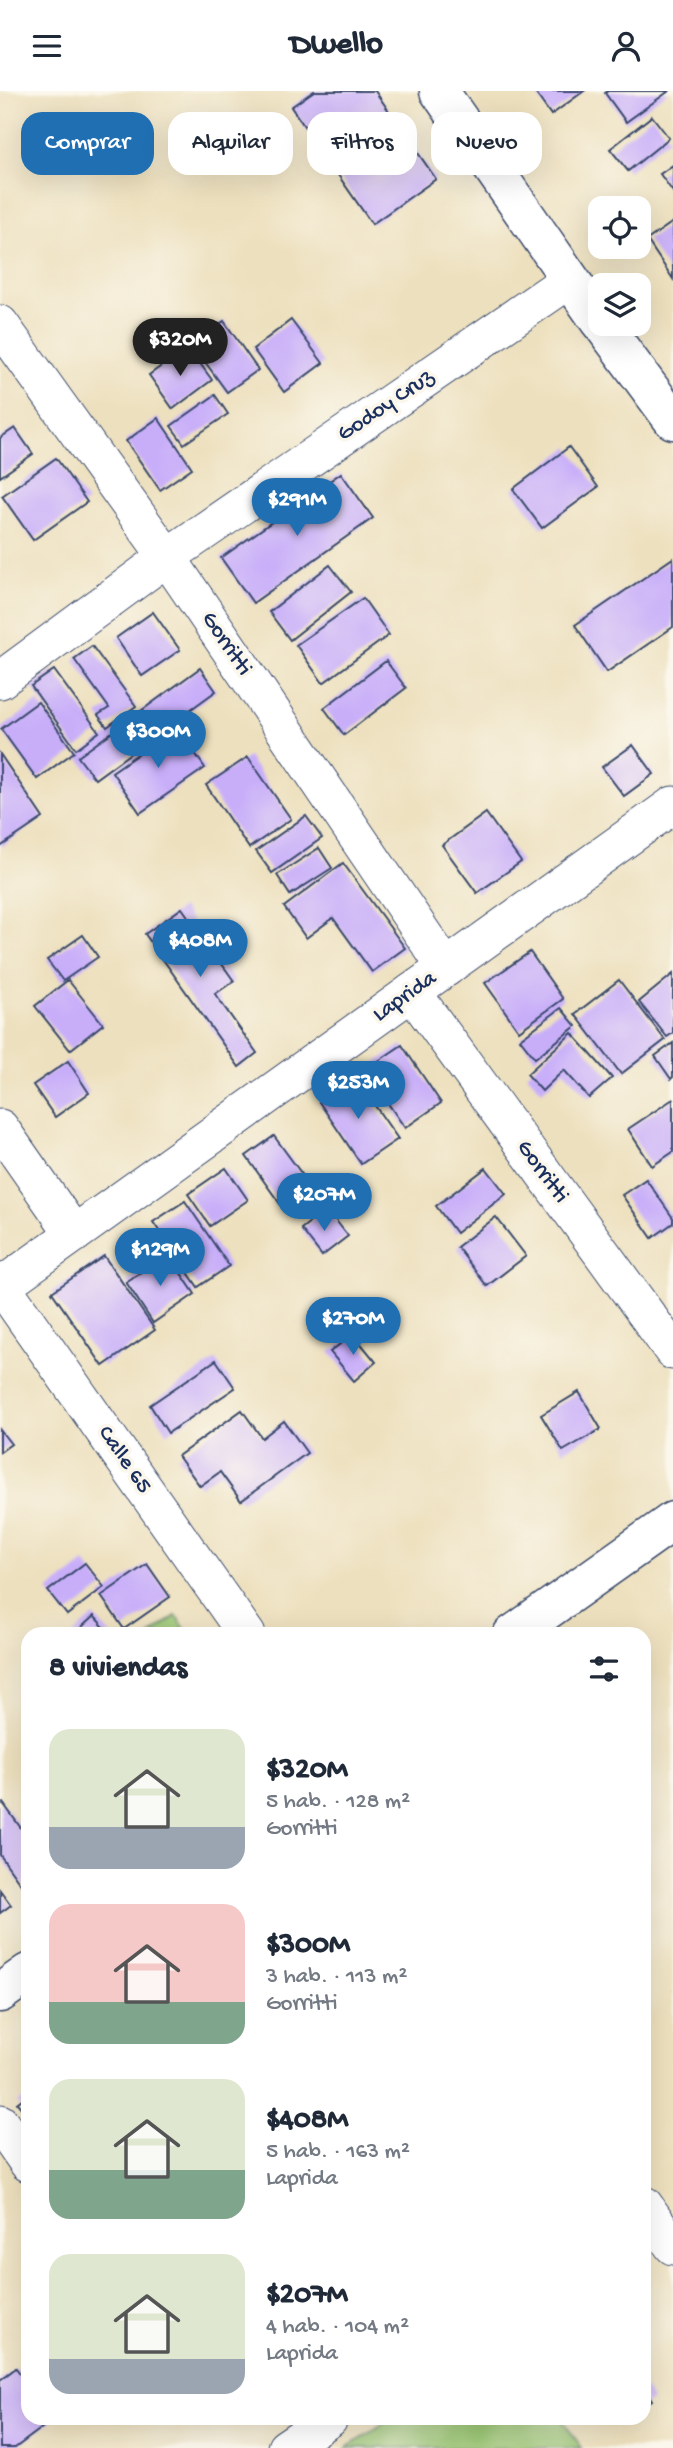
<!DOCTYPE html>
<html lang="es">
<head>
<meta charset="utf-8">
<style>
  body { margin:0; font-family:"Gochi Hand",sans-serif; background:#f6f6f7; color:#1f2937; height:100vh; display:flex; flex-direction:column; font-size:26px; white-space:nowrap }
  * { box-sizing:border-box; margin:0 }
  p { font-size:23px; color:#747a83 }
  .icon { flex:none; width:38px; height:38px; fill:none; stroke:currentColor; stroke-width:2; stroke-linecap:round; stroke-linejoin:round }
  .map { position:relative; flex:1; overflow:hidden }
  .sheet { position:absolute; left:21px; top:1536px; width:630px; height:798px; display:flex; flex-direction:column; background:#fff; border-radius:21px; box-shadow:0 7px 28px #0002 }
  .sheet>* { flex:none }
  .top-card { position:absolute; left:21px; top:21px; width:632px; height:63px; display:flex; gap:14px }
  .controls { position:absolute; left:588px; top:105px; display:grid; gap:14px }
  .controls a { display:grid; place-items:center; width:63px; height:63px; border-radius:14px; background:#fff; box-shadow:0 7px 28px #0002; font-size:35px }
  .price { position:absolute; translate:-50% -60px; padding:0 16px; border-radius:24px; background:#1f6fb2; color:#fff; font-size:23px; line-height:46px; filter:drop-shadow(0 2px 4px #0008) }
  .price::after { content:''; position:absolute; left:50%; top:42px; width:21px; height:16px; margin-left:-10px; background:inherit; clip-path:polygon(0 0,100% 0,50% 100%) }
  .price.current { background:#222; color:#fff }
  ul { padding:0; list-style:none }
  li { display:flex; align-items:center; gap:21px; height:175px; padding:0 28px }
  li span { display:grid; place-items:center; flex:none; width:196px; height:140px; border-radius:21px; color:#555 }
  li>.icon { margin-inline-start:auto }
  span .icon { width:84px; height:84px; fill:#fffc; stroke-width:1 }
  li b { font-size:30px }
  h2 { display:flex; justify-content:space-between; align-items:center; height:84px; padding:0 28px; font-size:30px }
  .tag { padding:0 24px; border-radius:21px; background:#fff; box-shadow:0 7px 28px #0002; font-size:24px; line-height:63px }
  .tag.current { background:#1f6fb2; color:#fff }
  header { display:flex; justify-content:space-between; align-items:center; height:91px; padding:0 28px; background:#fff; font-size:32px; font-weight:700 }
  .map>svg:first-child { display:block }
</style>
</head>
<body>
<header><svg class="icon" aria-label="menu" viewBox="0 0 24 24"><path d="M4 6h16M4 12h16M4 18h16"/></svg>Dwello<svg class="icon" aria-label="person" viewBox="0 0 24 24"><circle cx="12" cy="8" r="4"/><path d="M4 21q1-7 8-7t8 7"/></svg></header>
<div class="map">
<svg width="673" height="2357" viewBox="0 0 673 2357">
  <rect width="100%" height="100%" fill="#fbf7ec"/>
  <filter id="ink" filterUnits="userSpaceOnUse"><feTurbulence type="fractalNoise" baseFrequency=".0143" numOctaves="2"/><feDisplacementMap in="SourceGraphic" scale="14" xChannelSelector="R" yChannelSelector="G"/><feConvolveMatrix kernelMatrix="1 2 1 2 8 2 1 2 1" color-interpolation-filters="sRGB"/></filter>
  <filter id="wash" filterUnits="userSpaceOnUse"><feTurbulence type="fractalNoise" baseFrequency=".00686" numOctaves="4" result="noise"/><feDisplacementMap in="SourceGraphic" scale="28" xChannelSelector="R" yChannelSelector="G"/><feGaussianBlur stdDeviation="1.57" result="paint"/><feColorMatrix in="noise" values="0 0 0 0 0 0 0 0 0 0 0 0 0 0 0 0 0 1.4 0 .05"/><feComposite in="paint" operator="in"/></filter>
  <g filter="url(#wash)">
    <rect width="100%" height="100%" fill="#ede0be"/>
    <!-- green -->
    <g fill="#99c572" stroke="#5a7a68" stroke-width="2">
      <path d="M176 1525 189 1543H151Z"/>
      <path d="M390 2328H561L582 2357H347Z"/>
    </g>
    <g id="blocks">
      <!-- building -->
      <g fill="#c8aef9">
        <path d="M314 0H375L436 88 372 133 291 16Z"/>
        <path d="M534 0H584L551 24Z"/>
        <path d="M608 0H669L626 31 605 2Z"/>
        <path d="M652 25 669 47 628 80 610 58Z"/>
        <path d="M673 74V101L660 83Z"/>
        <path d="M673 131V188L647 149Z"/>
        <path d="M291 229 323 272 284 301 253 258Z"/>
        <path d="M224 230 258 279 227 301 192 253Z"/>
        <path d="M188 256 212 289 173 318 149 284Z"/>
        <path d="M215 304 228 323 184 353 171 335Z"/>
        <path d="M158 327 192 377 160 399 126 350Z"/>
        <path d="M15 337 33 363 0 386V347Z"/>
        <path d="M569 356 598 396 542 437 513 398Z"/>
        <path d="M56 367 87 411 33 449 2 405Z"/>
        <path d="M341 382 373 427 253 512 221 467Z"/>
        <path d="M673 467V536L607 581 575 534Z"/>
        <path d="M330 474 351 501 290 549 269 521Z"/>
        <path d="M363 507 389 544 323 592 296 554Z"/>
        <path d="M153 521 180 559 142 585 116 547Z"/>
        <path d="M92 555 136 615 107 636 98 624 109 617 74 568Z"/>
        <path d="M386 570 406 597 344 644 324 617Z"/>
        <path d="M200 577 216 600 95 688 78 666Z"/>
        <path d="M54 579 99 641 76 658 31 595Z"/>
        <path d="M38 611 74 661 37 688 1 638Z"/>
        <path d="M177 636 205 677 140 722 112 681Z"/>
        <path d="M633 654 654 683 624 705 602 676Z"/>
        <path d="M0 663 43 727 0 756Z"/>
        <path d="M248 666 291 728 249 757 206 694Z"/>
        <path d="M486 722 521 771 477 802 442 754Z"/>
        <path d="M306 725 322 747 272 782 256 760Z"/>
        <path d="M319 757 332 777 290 804 277 784Z"/>
        <path d="M343 772 405 857 372 881 333 827 306 847 284 816Z"/>
        <path d="M182 817 234 890 215 903 257 962 239 976 145 843Z"/>
        <path d="M83 844 98 866 63 890 47 869Z"/>
        <path d="M530 861 563 908 519 940 485 892Z"/>
        <path d="M673 883V942L667 946 639 911Z"/>
        <path d="M68 889 103 933 70 959 35 915Z"/>
        <path d="M619 889 665 949 621 983 575 923Z"/>
        <path d="M561 917 576 935 535 967 520 948Z"/>
        <path d="M572 942 612 987 589 1007 564 979 542 1000 527 983Z"/>
        <path d="M673 952V986L671 988 655 965Z"/>
        <path d="M402 954 441 1012 405 1037 365 979Z"/>
        <path d="M68 970 89 1002 55 1026 33 994Z"/>
        <path d="M355 986 398 1048 361 1073 319 1011Z"/>
        <path d="M673 1008V1061L652 1075 628 1038Z"/>
        <path d="M274 1045 312 1097 283 1117 246 1065Z"/>
        <path d="M226 1077 248 1109 210 1135 188 1103Z"/>
        <path d="M486 1077 506 1103 456 1142 436 1115Z"/>
        <path d="M646 1088 673 1127V1132L652 1147 622 1104Z"/>
        <path d="M185 1110 229 1175 198 1196 153 1131Z"/>
        <path d="M327 1118 348 1145 322 1165 301 1138Z"/>
        <path d="M496 1126 526 1165 487 1195 457 1156Z"/>
        <path d="M168 1163 195 1203 153 1232 126 1191Z"/>
        <path d="M104 1165 155 1239 103 1275 52 1201Z"/>
        <path d="M353 1243 376 1271 354 1290 330 1261Z"/>
        <path d="M216 1269 235 1297 168 1342 150 1314Z"/>
        <path d="M579 1301 601 1338 563 1360 541 1324Z"/>
        <path d="M242 1319 262 1347 284 1330 307 1362 241 1410 220 1381 200 1395 178 1365Z"/>
        <path d="M0 1339 11 1353 0 1361Z"/>
        <path d="M85 1472 104 1496 67 1524 48 1500Z"/>
        <path d="M147 1473 170 1506 124 1538 101 1505Z"/>
        <path d="M94 1525 111 1544H73Z"/>
        <path d="M3 1712 28 1747V1791L22 1795 0 1764V1714Z"/>
        <path d="M0 1799 11 1814 0 1822Z"/>
        <path d="M28 2003V2025L17 2012Z"/>
        <path d="M16 2277 28 2293V2328H54L15 2357H0V2289Z"/>
        <path d="M644 2297 652 2309 644 2315Z"/>
      </g>
    </g>
  </g>
  <g filter="url(#ink)">
    <use href="#blocks" fill-opacity="0" stroke="#3a4a6c" stroke-width="2"/>
    <g fill="none" stroke-linecap="round" stroke-linejoin="round">
      <!-- minor casing -->
      <g stroke="#3a4a6c" stroke-width="39">
        <g id="minor">
          <path d="M0 233 167 466 446 877"/>
          <path d="M0 589 167 466 569 189"/>
          <path d="M412 901 673 1260"/>
          <path d="M0 1037 74 1143"/>
          <path d="M2 1195 247 1544"/>
          <path d="M0 1196 673 714"/>
          <path d="M0 2032 28 2072"/>
          <path d="M644 2114 673 2155"/>
          <path d="M286 2357 329 2328"/>
        </g>
      </g>
      <!-- secondary casing -->
      <g stroke="#3a4a6c" stroke-width="41">
        <g id="secondary">
          <path d="M512 1544 673 1430"/>
          <path d="M0 1902 28 1882"/>
        </g>
      </g>
      <!-- primary casing -->
      <g stroke="#3a4a6c" stroke-width="41">
        <g id="primary">
          <path d="M439 0 600 231"/>
          <path d="M602 233 673 329"/>
        </g>
      </g>
      <!-- minor -->
      <use href="#minor" stroke="#fff" stroke-width="37"/>
      <!-- secondary -->
      <use href="#secondary" stroke="#fff" stroke-width="38"/>
      <!-- primary -->
      <use href="#primary" stroke="#fff" stroke-width="38"/>
    </g>
  </g>
  <g text-anchor="middle" dominant-baseline="central" stroke-width="7" stroke-linejoin="round" paint-order="stroke">
    <!-- street labels -->
    <g font-size="23" fill="#1b2f5e" stroke="#fbf7ec">
      <text transform="translate(386 315) rotate(-34)">Godoy Cruz</text>
      <text transform="translate(226 553) rotate(56)">Gorritti</text>
      <text transform="translate(405 906) rotate(-35)">Laprida</text>
      <text transform="translate(542 1081) rotate(54)">Gorritti</text>
      <text transform="translate(124 1369) rotate(55)">Calle 65</text>
    </g>
  </g>
</svg>
<div class="controls">
<a><svg class="icon" aria-label="locate" viewBox="0 0 24 24"><circle cx="12" cy="12" r="6"/><path d="M12 2v4M12 18v4M2 12h4M18 12h4"/></svg></a>
<a><svg class="icon" aria-label="layers" viewBox="0 0 24 24"><path d="M12 4l9 5-9 5-9-5zM3 14l9 5 9-5"/></svg></a>
</div>
<b class="price current" style="left:180px;top:287px">$320M</b>
<b class="price" style="left:297px;top:447px">$291M</b>
<b class="price" style="left:158px;top:679px">$300M</b>
<b class="price" style="left:200px;top:888px">$408M</b>
<b class="price" style="left:358px;top:1030px">$253M</b>
<b class="price" style="left:324px;top:1142px">$207M</b>
<b class="price" style="left:160px;top:1197px">$129M</b>
<b class="price" style="left:353px;top:1266px">$270M</b>
<div class="top-card">
<a class="tag current">Comprar</a>
<a class="tag">Alquilar</a>
<a class="tag">Filtros</a>
<a class="tag">Nuevo</a>
</div>
<section class="sheet">
<h2>8 viviendas<svg class="icon" aria-label="filters" viewBox="0 0 24 24"><path d="M4 7h16M4 17h16"/><circle cx="9" cy="7" r="2"/><circle cx="15" cy="17" r="2"/></svg></h2>
<ul>
<li><span style="background:linear-gradient(#dfe7d0 70%,#9aa5b1 0)"><svg class="icon" aria-label="home" viewBox="0 0 24 24"><path d="M3 11l9-7 9 7M6 9v11h12V9"/></svg></span><div><b>$320M</b><p>5 hab. · 128 m²</p><p>Gorritti</p></div></li>
<li><span style="background:linear-gradient(#f6c9c9 70%,#7fa58c 0)"><svg class="icon" aria-label="home" viewBox="0 0 24 24"><path d="M3 11l9-7 9 7M6 9v11h12V9"/></svg></span><div><b>$300M</b><p>3 hab. · 113 m²</p><p>Gorritti</p></div></li>
<li><span style="background:linear-gradient(#dfe7d0 65%,#7fa58c 0)"><svg class="icon" aria-label="home" viewBox="0 0 24 24"><path d="M3 11l9-7 9 7M6 9v11h12V9"/></svg></span><div><b>$408M</b><p>5 hab. · 163 m²</p><p>Laprida</p></div></li>
<li><span style="background:linear-gradient(#dfe7d0 75%,#9aa5b1 0)"><svg class="icon" aria-label="home" viewBox="0 0 24 24"><path d="M3 11l9-7 9 7M6 9v11h12V9"/></svg></span><div><b>$207M</b><p>4 hab. · 104 m²</p><p>Laprida</p></div></li>
</ul>
</section>
</div>
</body>
</html>
